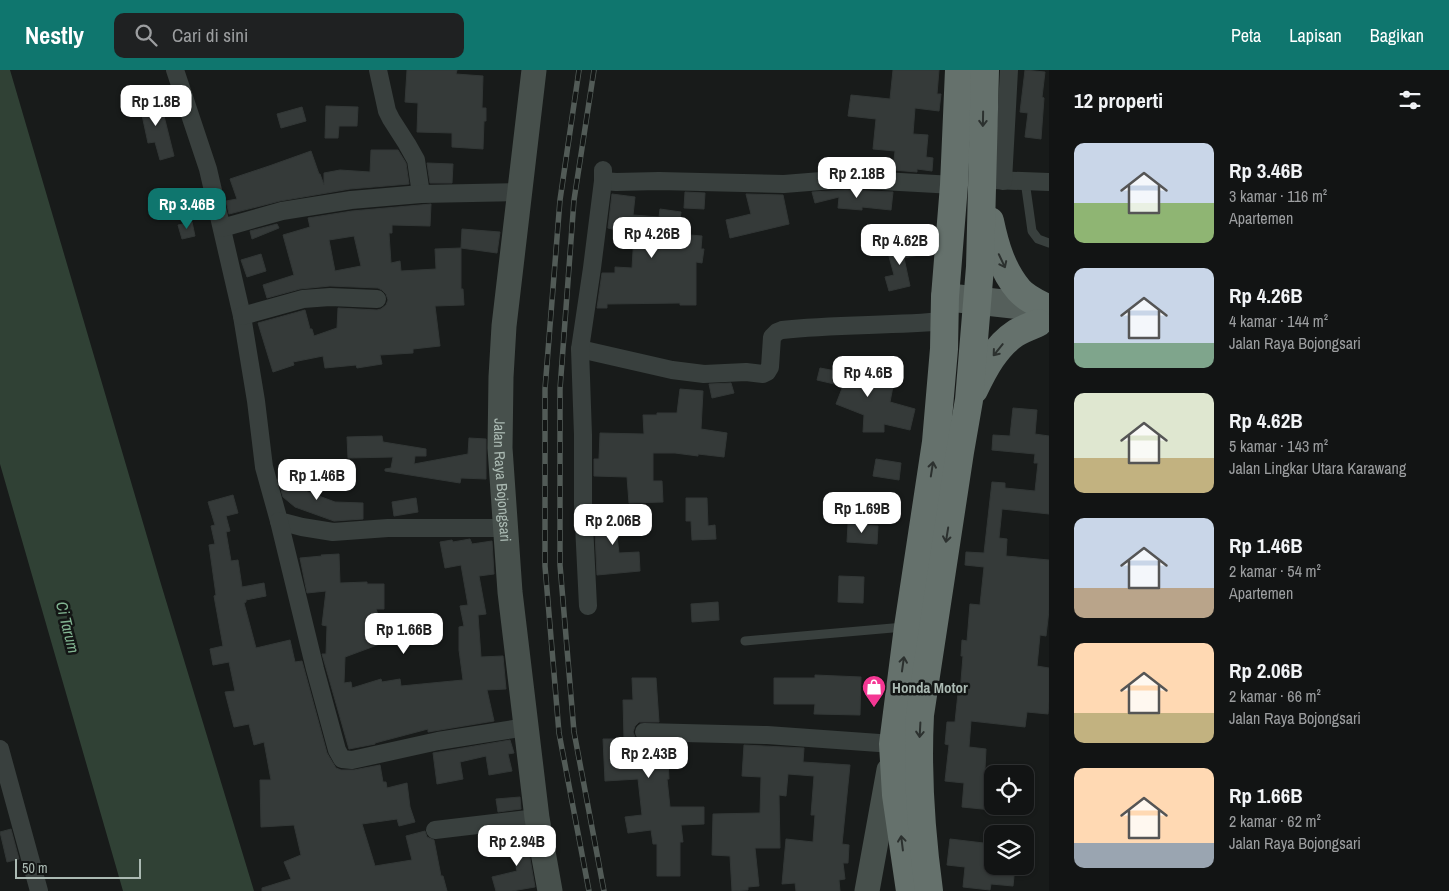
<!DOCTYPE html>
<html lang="id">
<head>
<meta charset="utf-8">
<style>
  body { margin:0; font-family:"Archivo Narrow",sans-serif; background:#1f2122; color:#f1f3f6; height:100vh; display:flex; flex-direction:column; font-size:19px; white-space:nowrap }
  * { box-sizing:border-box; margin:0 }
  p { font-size:16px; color:#9c9ea0 }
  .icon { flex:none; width:28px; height:28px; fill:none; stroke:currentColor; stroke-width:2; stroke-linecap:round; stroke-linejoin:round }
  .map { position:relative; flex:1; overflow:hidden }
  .panel { display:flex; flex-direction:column; background:#121414; width:400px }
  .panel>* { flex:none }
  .fabs { position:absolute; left:984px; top:695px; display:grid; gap:10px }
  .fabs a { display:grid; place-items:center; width:50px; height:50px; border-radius:10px; background:#121414; box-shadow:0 1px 4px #0004,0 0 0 1px #313334; font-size:25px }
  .scale { position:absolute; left:15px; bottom:12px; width:126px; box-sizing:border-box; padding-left:5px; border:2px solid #abbab3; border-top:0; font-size:14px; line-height:18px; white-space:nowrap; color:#abbab3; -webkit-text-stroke:4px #131615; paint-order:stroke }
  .price { position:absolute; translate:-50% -42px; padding:0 11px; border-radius:10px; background:#fff; color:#222; font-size:16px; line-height:32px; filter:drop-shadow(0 1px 2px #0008) }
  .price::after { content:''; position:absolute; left:50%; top:30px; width:15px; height:11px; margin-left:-8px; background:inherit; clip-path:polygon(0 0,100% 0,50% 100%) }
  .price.active { background:#0f766e; color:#fff }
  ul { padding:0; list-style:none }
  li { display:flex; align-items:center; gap:15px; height:125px; padding:0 25px }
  li span { display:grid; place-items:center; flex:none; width:140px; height:100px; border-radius:10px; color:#555 }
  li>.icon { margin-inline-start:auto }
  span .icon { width:60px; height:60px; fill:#fffc; stroke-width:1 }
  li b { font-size:21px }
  h2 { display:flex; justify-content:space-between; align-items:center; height:60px; padding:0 25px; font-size:21px }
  header { display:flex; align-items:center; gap:30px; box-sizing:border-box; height:70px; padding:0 25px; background:#0f766e; color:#fff }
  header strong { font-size:24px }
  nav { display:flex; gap:28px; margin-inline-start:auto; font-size:18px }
  .search { width:350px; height:45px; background:#1f2122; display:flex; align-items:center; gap:12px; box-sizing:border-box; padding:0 18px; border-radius:10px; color:#9c9ea0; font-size:19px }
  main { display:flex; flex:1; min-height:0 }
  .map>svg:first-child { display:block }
</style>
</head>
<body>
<header>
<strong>Nestly</strong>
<div class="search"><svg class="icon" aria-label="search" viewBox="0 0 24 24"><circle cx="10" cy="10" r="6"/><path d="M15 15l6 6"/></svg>Cari di sini</div>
<nav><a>Peta</a><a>Lapisan</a><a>Bagikan</a></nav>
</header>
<main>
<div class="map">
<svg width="1049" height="821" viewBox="0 0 1049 821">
  <rect width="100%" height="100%" fill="#181b1a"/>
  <!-- water -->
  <path fill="#304135" d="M0 0H10L161 514 254 821H123L0 394Z"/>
  <!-- building -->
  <g fill="#353a39" stroke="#323736" fill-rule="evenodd">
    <path d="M407 0H457L456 4 483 6 482 38H486V51H484L483 79 452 77V63L417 62 418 33 405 32Z"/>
    <path d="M893 0H939L937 24H941L939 41 915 38 913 64 928 65 926 87 933 88 932 101 917 99V102L893 100 895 81 873 79 876 49 848 46 851 25 890 29Z"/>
    <path d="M1025 0 1045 2 1042 27 1044 28 1041 69 1025 67 1028 43 1020 42Z"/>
    <path d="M159 26 174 86 160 90 155 72 148 73 139 31Z"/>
    <path d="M326 36 358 37 357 56H339L338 68H325Z"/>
    <path d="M302 37 306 51 281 58 277 44Z"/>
    <path d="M371 80H398L406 93 409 114 350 119 280 131 229 144 226 131 237 129 230 109 269 96 311 81 319 104H320L324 115V103L340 100 370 102Z"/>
    <path d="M427 93 453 94 452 113H430Z"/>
    <path d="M846 120 893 122 891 140 862 137V140L838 138 839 127 815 133 812 122Z"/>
    <path d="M685 122 705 123 704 139 684 138Z"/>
    <path d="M612 124 635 127 633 145 659 147 660 139 681 142 678 164 702 166 701 179H704L702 193 696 192V235H680V233L607 234V238H597L602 203H615V197L632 198 634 165 608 158Z"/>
    <path d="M746 124 783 125 789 154 730 168 726 150 751 144Z"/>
    <path d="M431 134 430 156 392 155V163H389L391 193 400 191 401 201 436 199 435 179 461 178V219H463L464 235 435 236 440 276 413 279V283L380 285 382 294 357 298 356 295 325 298 323 286 293 292 294 295 273 302 258 253 305 240 310 259H312L314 266 337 258 338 238 377 240 381 239 386 235 388 230 386 224 382 220 378 218 330 216 300 219 267 228 263 215 294 205 283 165 310 157 308 148 352 141ZM354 166 361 196 335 201 329 170Z"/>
    <path d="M192 152 195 166 182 169 178 155Z"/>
    <path d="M277 154 279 158 252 169 250 161Z"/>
    <path d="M462 159 500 162 497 183 461 178Z"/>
    <path d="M916 172 919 185 904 188 910 216 889 221 885 207 894 205 887 179Z"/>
    <path d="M261 184 266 201 247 207 241 190Z"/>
    <path d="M839 290 852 293 851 299 894 311 890 332 915 339 910 360 884 354V362H863L864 345 836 334 843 316 817 310 820 298 836 301Z"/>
    <path d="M731 313 734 323 712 328 709 314Z"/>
    <path d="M680 319 703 321 701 359 727 363 724 387 698 384V386L675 383H653V411H662L663 432 629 433 627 407 594 406V389H599L600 363 644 364 643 345H657V343H677Z"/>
    <path d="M1013 338 1037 340 1035 364 1049 366V444L1002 439 999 468 1007 469 1006 486 1049 490V540L1046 566 1040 565 1037 596 1049 598V632L1048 644 1027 642 1025 657 971 651 969 677 986 679 985 699 992 700V740L962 737 964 713 945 711 949 675 945 674 947 652H955L958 623 960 624 963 586H961L962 570 967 571 970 534 980 535 984 497 965 495 966 482 984 483 992 412 1005 413V418L1035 421 1038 393H1034L1035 384 992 380 993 365 1010 366Z"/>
    <path d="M382 366 383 372 426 379V386H415L414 394 468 384 469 368 486 369V409L461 408 460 413 385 401V399L391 398 393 387 348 388 347 367Z"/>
    <path d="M876 389 901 393 899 410 873 406Z"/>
    <path d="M287 398 303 412 297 418 335 432 363 433V449L334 451 295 437 283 427 278 409Z"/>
    <path d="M233 425 238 443 226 446 230 461 226 462 231 491 238 490 242 517 264 513 266 526 246 530V532L244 533 256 578 290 570 295 592 302 591 327 683 336 698 341 700H354L380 695 383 712H386L387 718 407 713 410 737 415 752 399 756 397 749 362 754 375 796 412 790 406 766 425 761 427 767 434 770 441 806H443L447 821H262V818L291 809 284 792 301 785 294 755 261 757 260 710H271L264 672 254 675 249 654 234 657 225 622 235 621 229 592 213 595 210 579 223 576 214 526 216 525 209 475 215 474 211 456 215 455 208 432Z"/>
    <path d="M416 428 418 442 394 446 392 432Z"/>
    <path d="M686 428H707L708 456 715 455 716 469 692 470 691 451H686Z"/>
    <path d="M601 435 623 437 622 452 615 451 619 483 639 482 640 501 597 505 595 462H600Z"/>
    <path d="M848 454 878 456 877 474 847 472Z"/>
    <path d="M470 469 472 474 492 471 494 504 479 506 486 544 478 545 481 587 503 586 506 619 487 620 494 651 428 662V659L375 673V674L349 679 322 584H326L327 556 322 555 326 521 307 523 300 488 322 486 321 485 339 484 340 513 367 512V514H384V539H376L388 571 345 587 344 613 351 612 352 618 381 609 382 612 400 609 401 616 463 610 459 580V557L464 556 460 536 468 535 461 495 445 498 440 472 452 470 453 472Z"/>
    <path d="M839 506 864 507 863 533 838 532Z"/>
    <path d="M718 532 719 550 692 552 691 534Z"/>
    <path d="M815 605 861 607 860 645 814 644 815 634H774V608H815Z"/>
    <path d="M632 608H656L659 652H639L635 656 633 662 635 667 639 671 665 673 666 691H668L669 709H667L670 737H704V754L681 755 683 772H680V806H657V774H653L651 760 628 763 625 747 642 745 638 709 605 711 603 669H624L623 630H633Z"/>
    <path d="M510 670 514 683 508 684 512 701 489 705 486 686 460 692 463 709 437 714 433 683Z"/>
    <path d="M744 675 804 678 803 692 850 695 842 774 849 775 848 793H843L845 809 839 810 840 821H796L795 813 782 814 786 769 813 772 815 745H811L814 706 788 704 786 726 779 725 780 778H755L759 816 748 817V820L732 821 730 786 712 785 713 744 760 743 761 707 742 706Z"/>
    <path d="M520 727 521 739 498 742 496 729Z"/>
    <path d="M11 759 19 789 7 792 0 762Z"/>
    <path d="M525 760 535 817 512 821H496L492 807 517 801 509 762Z"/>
    <path d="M950 769 992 774V796H1015L1013 816 991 814 990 820 963 817 965 797 947 795Z"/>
  </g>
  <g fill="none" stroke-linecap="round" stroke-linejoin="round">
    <!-- lane -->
    <g stroke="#39403e" stroke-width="9">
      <path d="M1025 111 1032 161 1038 169 1049 173"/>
      <path d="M745 571 904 557"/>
    </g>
    <!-- street -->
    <g stroke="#39403e" stroke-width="18">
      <path d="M175 0 208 99 242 246 256 331 264 397 279 451 302 457 333 462 388 458H506"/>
      <path d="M378 0 387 41 391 49 407 74 416 90 421 124"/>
      <path d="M992 110 1049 112"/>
      <path d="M603 111 616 112 659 111 784 114 846 109 954 115"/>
      <path d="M1003 111 1009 0"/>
      <path d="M222 158 282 141 351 130 421 124 520 122"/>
      <path d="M242 246 303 229 330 227 377 229"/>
      <path d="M580 279 672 300 704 304 746 302 763 304 767 302 770 297 772 267 777 262 782 260C836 254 890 256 944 251"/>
      <path d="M279 451 315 599 337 680 342 689 352 690 438 671 526 657"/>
      <path d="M588 536 583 434V365L580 279 592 198 603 111V100"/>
      <path d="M644 662 767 665 893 674"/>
      <path d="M0 679 39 821"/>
      <path d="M435 760 537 748"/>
    </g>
    <!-- secondary -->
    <g stroke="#47504c" stroke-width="25">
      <path id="s1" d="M534 0 504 256 501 307 500 378 510 522 537 748 550 821"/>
      <path d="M867 821 889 700"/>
    </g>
    <!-- primary -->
    <path stroke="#555f5b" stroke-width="28" d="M945 227 1025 236 1049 243"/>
    <!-- highway -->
    <g stroke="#65716c" stroke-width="28">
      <path d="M990 151C995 175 1002 200 1019 220 1026 228 1039 234 1049 239"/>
      <path d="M974 320C984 299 996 276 1016 263 1023 259 1031 256 1038 253"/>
      <path d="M910 821 896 725 893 674 908 557 936 372 944 279 945 227 954 115 959 0"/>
      <path d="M929 821C921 762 917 704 920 645L960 382 969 330 980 197 985 0"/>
    </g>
    <!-- rail casing -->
    <g stroke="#525b57" stroke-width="5.5">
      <g id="rail">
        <path d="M579 0 560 130 545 319V496L559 663 589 821"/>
        <path d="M594 0 574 130 560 319V495L574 662 604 821"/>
      </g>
    </g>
    <!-- rail -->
    <use href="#rail" stroke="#131615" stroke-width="4" stroke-dasharray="11" stroke-linecap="butt"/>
  </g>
  <!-- one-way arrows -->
  <defs><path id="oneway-shaft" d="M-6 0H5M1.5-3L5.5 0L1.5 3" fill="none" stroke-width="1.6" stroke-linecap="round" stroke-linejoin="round" transform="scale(1.25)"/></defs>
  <g stroke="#2c312f">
    <use href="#oneway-shaft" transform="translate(983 49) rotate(91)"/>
    <use href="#oneway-shaft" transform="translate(1002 191) rotate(65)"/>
    <use href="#oneway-shaft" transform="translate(998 280) rotate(129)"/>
    <use href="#oneway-shaft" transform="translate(932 399) rotate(-81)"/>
    <use href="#oneway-shaft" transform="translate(947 465) rotate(99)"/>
    <use href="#oneway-shaft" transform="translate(903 594) rotate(-82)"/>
    <use href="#oneway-shaft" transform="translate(920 660) rotate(93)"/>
    <use href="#oneway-shaft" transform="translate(902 773) rotate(-97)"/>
  </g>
  <!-- icons -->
  <defs>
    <g id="shop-pin" transform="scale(1.25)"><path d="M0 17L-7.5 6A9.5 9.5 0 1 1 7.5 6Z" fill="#f43793" stroke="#131615"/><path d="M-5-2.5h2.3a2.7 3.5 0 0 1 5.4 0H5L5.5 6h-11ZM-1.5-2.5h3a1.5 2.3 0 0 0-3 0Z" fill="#fff"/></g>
  </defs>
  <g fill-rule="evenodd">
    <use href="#shop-pin" x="874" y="617"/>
  </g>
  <g text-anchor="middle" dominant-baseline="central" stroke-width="5" stroke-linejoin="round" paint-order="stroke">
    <!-- street labels -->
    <g font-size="15" fill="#abbab3" stroke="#131615">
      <text stroke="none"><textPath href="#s1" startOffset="412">Jalan Raya Bojongsari</textPath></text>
    </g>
    <!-- poi labels -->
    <g font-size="15" font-weight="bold" fill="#abbab3" stroke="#131615" text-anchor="start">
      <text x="892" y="617">Honda Motor</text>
    </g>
    <!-- water labels -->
    <g font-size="16" font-style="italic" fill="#82b592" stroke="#131615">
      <text transform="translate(68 557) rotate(76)">Ci Tarum</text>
    </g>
  </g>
</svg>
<div class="fabs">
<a><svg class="icon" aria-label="locate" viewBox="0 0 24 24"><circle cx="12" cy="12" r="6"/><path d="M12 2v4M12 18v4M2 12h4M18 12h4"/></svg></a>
<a><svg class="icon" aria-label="layers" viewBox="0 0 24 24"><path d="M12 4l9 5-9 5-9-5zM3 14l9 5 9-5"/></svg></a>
</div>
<div class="scale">50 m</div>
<b class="price" style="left:156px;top:57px">Rp 1.8B</b>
<b class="price" style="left:857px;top:129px">Rp 2.18B</b>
<b class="price active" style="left:187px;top:160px">Rp 3.46B</b>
<b class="price" style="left:652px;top:189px">Rp 4.26B</b>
<b class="price" style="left:900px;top:196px">Rp 4.62B</b>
<b class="price" style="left:868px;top:328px">Rp 4.6B</b>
<b class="price" style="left:317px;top:431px">Rp 1.46B</b>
<b class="price" style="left:862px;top:464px">Rp 1.69B</b>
<b class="price" style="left:613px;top:476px">Rp 2.06B</b>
<b class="price" style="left:404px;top:585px">Rp 1.66B</b>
<b class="price" style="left:649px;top:709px">Rp 2.43B</b>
<b class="price" style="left:517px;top:797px">Rp 2.94B</b>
</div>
<section class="panel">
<h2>12 properti<svg class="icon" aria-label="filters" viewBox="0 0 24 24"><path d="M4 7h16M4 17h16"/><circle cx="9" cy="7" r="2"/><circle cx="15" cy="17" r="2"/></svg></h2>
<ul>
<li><span style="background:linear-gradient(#c9d6e8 60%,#8fb573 0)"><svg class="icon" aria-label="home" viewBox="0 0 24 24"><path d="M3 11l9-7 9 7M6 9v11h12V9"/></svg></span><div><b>Rp 3.46B</b><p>3 kamar · 116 m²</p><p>Apartemen</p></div></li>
<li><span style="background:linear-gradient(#c9d6e8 75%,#7fa58c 0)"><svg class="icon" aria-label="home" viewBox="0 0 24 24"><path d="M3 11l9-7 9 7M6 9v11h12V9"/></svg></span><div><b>Rp 4.26B</b><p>4 kamar · 144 m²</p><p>Jalan Raya Bojongsari</p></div></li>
<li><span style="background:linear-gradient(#dfe7d0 65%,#c2b280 0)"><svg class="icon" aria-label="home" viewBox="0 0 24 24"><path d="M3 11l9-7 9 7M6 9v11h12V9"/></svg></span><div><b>Rp 4.62B</b><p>5 kamar · 143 m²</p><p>Jalan Lingkar Utara Karawang</p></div></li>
<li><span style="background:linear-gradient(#c9d6e8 70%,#b9a48a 0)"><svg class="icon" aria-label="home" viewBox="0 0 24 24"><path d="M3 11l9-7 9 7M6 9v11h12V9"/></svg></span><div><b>Rp 1.46B</b><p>2 kamar · 54 m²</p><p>Apartemen</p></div></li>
<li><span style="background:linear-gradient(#ffd9b3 70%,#c2b280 0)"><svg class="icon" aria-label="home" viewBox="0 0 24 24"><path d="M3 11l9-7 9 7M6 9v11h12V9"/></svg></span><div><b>Rp 2.06B</b><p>2 kamar · 66 m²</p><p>Jalan Raya Bojongsari</p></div></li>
<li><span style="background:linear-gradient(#ffd9b3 75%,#9aa5b1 0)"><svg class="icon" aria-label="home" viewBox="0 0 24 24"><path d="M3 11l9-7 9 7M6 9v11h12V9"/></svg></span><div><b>Rp 1.66B</b><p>2 kamar · 62 m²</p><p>Jalan Raya Bojongsari</p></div></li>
</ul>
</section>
</main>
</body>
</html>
